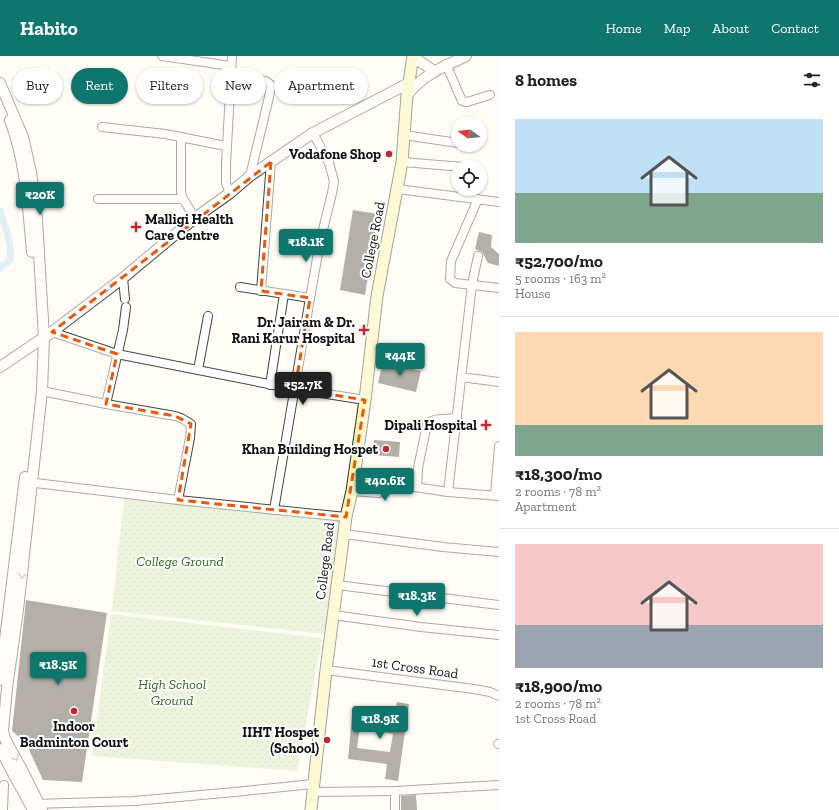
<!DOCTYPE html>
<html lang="en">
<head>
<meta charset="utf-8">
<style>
  body { margin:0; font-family:"Zilla Slab",serif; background:#f6f6f6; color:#202124; height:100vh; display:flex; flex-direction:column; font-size:15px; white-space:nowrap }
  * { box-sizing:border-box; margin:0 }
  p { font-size:13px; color:#757577 }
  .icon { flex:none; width:22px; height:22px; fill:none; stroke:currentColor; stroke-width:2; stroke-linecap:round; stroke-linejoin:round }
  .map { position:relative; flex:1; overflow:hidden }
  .sheet { display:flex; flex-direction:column; background:#fff; width:340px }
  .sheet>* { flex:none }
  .banner { position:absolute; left:12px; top:12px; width:380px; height:36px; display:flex; gap:8px }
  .needle { width:26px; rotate:285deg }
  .tools { position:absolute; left:451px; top:60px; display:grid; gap:8px }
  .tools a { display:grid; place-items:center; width:36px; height:36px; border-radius:50%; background:#fff; box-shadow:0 1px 3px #0004; font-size:20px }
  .price { position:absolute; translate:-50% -34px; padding:0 9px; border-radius:4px; background:#0f766e; color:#fff; font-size:13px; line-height:26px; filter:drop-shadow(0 1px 2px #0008) }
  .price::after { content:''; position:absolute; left:50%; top:24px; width:12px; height:9px; margin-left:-6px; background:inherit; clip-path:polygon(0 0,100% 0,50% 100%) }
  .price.selected { background:#222; color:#fff }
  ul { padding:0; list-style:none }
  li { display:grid; align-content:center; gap:8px; height:212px; padding:0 16px }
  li+li { border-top:1px solid #e0e0e0 }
  li span { display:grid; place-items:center; height:124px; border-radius:0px; color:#555 }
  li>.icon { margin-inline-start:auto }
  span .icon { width:72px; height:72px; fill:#fffc; stroke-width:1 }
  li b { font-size:17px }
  h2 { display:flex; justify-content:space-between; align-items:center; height:48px; padding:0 16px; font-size:17px }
  .tag { padding:0 14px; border-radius:18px; background:#fff; box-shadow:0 1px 3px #0004; font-size:14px; line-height:36px }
  .tag.selected { background:#0f766e; color:#fff }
  header { display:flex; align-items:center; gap:24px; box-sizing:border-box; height:56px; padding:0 20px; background:#0f766e; color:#fff }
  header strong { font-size:19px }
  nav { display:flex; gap:22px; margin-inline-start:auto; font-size:14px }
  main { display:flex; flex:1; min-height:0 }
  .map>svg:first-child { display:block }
</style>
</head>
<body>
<header>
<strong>Habito</strong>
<nav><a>Home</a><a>Map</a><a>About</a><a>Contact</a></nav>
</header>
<main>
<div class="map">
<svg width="499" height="754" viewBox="0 0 499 754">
  <defs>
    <pattern id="park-dots" width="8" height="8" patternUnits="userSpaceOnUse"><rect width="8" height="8" fill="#d5ebbd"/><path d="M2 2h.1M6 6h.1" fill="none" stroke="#b6c8a1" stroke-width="1.8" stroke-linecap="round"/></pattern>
  </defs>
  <rect width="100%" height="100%" fill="#fffdf5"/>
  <!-- park -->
  <g fill="url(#park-dots)">
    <path d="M124 441 339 465 324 578 112 555Z"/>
    <path d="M111 558 322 582 297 715 92 700Z"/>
  </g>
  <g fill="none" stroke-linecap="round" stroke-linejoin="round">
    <!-- canal -->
    <path stroke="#b9e0f7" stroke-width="7" d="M0 155C5 172 12 185 10 204L0 212"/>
  </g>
  <!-- building -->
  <g fill="#5a524d" fill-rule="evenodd">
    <path d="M353 154 378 158 365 239 340 234Z"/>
    <path d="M479 176 492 179 491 191 499 198V210L488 207 482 196 475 193Z"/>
    <path d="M383 306 421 315 416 336 378 327Z"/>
    <path d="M374 384 400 386 399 401 373 399Z"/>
    <path d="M26 544 107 557 82 726 43 724 26 687 12 675Z"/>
    <path d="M397 646 409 648 398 725 385 723 387 708 348 703 352 659 393 664ZM360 672 393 678 390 696 357 692Z"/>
    <path d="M416 739 417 754H401V740Z"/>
  </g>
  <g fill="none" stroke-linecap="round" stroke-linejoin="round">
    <!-- minor casing -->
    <g stroke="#444" stroke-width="10">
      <g id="minor">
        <path d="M162 0 231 10"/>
        <path d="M446 8 462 45 467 46 490 39"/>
        <path d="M230 19 266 25 271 29 269 41 250 120"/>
        <path d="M102 71 165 78 226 90"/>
        <path d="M404 79 458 87"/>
        <path d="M181 81V136L183 143 195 162"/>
        <path d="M402 106 464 111"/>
        <path d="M398 133 499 146"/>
        <path d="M230 137 226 127V108L232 0"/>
        <path d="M98 143H183"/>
        <path d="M478 143 451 205 450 223 455 227 499 232"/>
        <path d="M123 222 125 243"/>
        <path d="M240 231 310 242 320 186 332 137 334 125 329 107 313 77"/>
        <path d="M261 235 271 106"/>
        <path d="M52 276 117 298 289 332 365 344"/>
        <path d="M198 314 208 260"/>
        <path d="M461 321 499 326"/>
        <path d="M270 329 284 238"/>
        <path d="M42 335 106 348 175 360 181 362 191 368 190 382 178 444"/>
        <path d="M106 348 123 274 126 251"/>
        <path d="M27 426 178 444 346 461"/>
        <path d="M417 430 418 412 427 368C434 361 448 363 457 362"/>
        <path d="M352 435 379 437 391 429 395 428 448 436 499 440"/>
        <path d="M448 436 472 228 478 200"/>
        <path d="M495 439 499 390"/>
        <path d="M274 454 310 242"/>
        <path d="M344 478 443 491 499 496"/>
        <path d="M337 529 499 549"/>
        <path d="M333 559 421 571 499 579"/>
        <path d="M326 614 474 633 490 636 499 640"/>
        <path d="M498 688H499"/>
        <path d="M395 735V754"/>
        <path d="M313 736 395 735 499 729"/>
        <path d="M34 748 134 745 235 736 313 728"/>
        <path d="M3 754 4 729"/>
      </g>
    </g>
    <!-- tertiary casing -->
    <g stroke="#444" stroke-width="12">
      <g id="tertiary">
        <path d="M414 0 416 3 434 15"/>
        <path d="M0 27 23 81 31 116 37 164 44 281 42 335 18 554 7 632 3 675 5 683 21 712 42 754"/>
        <path d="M407 39C424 18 443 11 466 0"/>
        <path d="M10 64C26 106 28 152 32 196"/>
        <path d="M0 311 52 276 123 222 195 162 230 137 250 120 313 77 409 27"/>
        <path d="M0 624 25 421"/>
        <path d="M0 693 33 754"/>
      </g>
    </g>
    <!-- secondary casing -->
    <g stroke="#333" stroke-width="13">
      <path id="secondary" d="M311 754 326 614 346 461 352 435 365 344 377 240 402 106 407 39 413 0"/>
    </g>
    <!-- minor -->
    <use href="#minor" stroke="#fff" stroke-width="8"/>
    <!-- tertiary -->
    <use href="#tertiary" stroke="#fff" stroke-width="10"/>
    <!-- secondary -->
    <use href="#secondary" stroke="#fff6b0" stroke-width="11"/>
  </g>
  <!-- one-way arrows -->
  <defs><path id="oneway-chevron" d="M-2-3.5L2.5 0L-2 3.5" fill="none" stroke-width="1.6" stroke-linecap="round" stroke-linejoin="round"/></defs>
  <g stroke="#a0a0a0">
    <use href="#oneway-chevron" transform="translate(22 520) rotate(96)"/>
    <use href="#oneway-chevron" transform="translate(16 702) rotate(60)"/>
  </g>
  <!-- marked area -->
  <path d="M0 0H499V754H0ZM271 106 261 235 310 242 295 333 365 344 346 461 178 444 191 368 175 360 106 348 117 298 52 276Z" fill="#fffdf5" fill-opacity=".55" fill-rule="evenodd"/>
  <path fill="none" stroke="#e8590c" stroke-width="3" stroke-dasharray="8 5" stroke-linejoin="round" d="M271 106 261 235 310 242 295 333 365 344 346 461 178 444 191 368 175 360 106 348 117 298 52 276Z"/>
  <!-- markers -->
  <g fill="#c4262e" stroke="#fff" stroke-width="1.5">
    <circle cx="389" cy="98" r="4"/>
    <path d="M134 165h4v4h4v4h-4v4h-4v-4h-4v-4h4z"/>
    <path d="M362 268h4v4h4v4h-4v4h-4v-4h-4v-4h4z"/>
    <path d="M484 363h4v4h4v4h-4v4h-4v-4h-4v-4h4z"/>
    <circle cx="386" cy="393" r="4"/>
    <circle cx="74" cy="655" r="4"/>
    <circle cx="327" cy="684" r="4"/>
  </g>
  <g text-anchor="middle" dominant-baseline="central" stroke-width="4" stroke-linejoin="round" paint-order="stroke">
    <!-- poi labels -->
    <g font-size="14" font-weight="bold" fill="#111" stroke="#fff" text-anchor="end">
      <text x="381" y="98">Vodafone Shop</text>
      <text x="145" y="163" text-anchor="start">Malligi Health<tspan x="145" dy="16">Care Centre</tspan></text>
      <text x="355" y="266">Dr. Jairam &amp; Dr.<tspan x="355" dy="16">Rani Karur Hospital</tspan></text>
      <text x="477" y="369">Dipali Hospital</text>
      <text x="378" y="393">Khan Building Hospet</text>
      <text x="74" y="670" text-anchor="middle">Indoor<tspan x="74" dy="16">Badminton Court</tspan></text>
      <text x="319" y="676">IIHT Hospet<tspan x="319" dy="16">(School)</tspan></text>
    </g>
    <!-- street labels -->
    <g font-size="14" fill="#111" stroke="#fff">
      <text transform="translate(373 184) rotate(-79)">College Road</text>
      <text transform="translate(325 505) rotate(-83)">College Road</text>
      <text transform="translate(415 612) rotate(8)">1st Cross Road</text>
    </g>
    <!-- park labels -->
    <g font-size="14" font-style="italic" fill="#2f6b1f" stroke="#fff">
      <text x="180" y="505">College Ground</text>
      <text x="172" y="628">High School<tspan x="172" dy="16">Ground</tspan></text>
    </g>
  </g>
</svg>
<div class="tools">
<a><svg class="needle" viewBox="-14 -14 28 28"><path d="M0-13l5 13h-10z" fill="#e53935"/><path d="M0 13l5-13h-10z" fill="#757577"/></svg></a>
<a><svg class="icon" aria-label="locate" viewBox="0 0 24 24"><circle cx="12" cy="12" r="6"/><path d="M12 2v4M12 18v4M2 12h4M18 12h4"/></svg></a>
</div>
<b class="price" style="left:40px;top:160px">₹20K</b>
<b class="price" style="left:306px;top:207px">₹18.1K</b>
<b class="price" style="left:400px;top:321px">₹44K</b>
<b class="price selected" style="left:303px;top:350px">₹52.7K</b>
<b class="price" style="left:385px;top:446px">₹40.6K</b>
<b class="price" style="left:417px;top:561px">₹18.3K</b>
<b class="price" style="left:58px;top:630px">₹18.5K</b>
<b class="price" style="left:380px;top:684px">₹18.9K</b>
<div class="banner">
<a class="tag">Buy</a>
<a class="tag selected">Rent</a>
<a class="tag">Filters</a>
<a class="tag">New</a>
<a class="tag">Apartment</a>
</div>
</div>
<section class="sheet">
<h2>8 homes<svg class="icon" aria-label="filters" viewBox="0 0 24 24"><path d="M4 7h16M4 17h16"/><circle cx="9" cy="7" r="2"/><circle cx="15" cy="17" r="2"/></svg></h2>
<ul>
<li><span style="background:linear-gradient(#bfe0f5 60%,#7fa58c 0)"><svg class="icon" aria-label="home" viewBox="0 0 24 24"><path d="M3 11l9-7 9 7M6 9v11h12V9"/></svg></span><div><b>₹52,700/mo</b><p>5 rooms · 163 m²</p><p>House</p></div></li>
<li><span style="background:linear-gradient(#ffd9b3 75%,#7fa58c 0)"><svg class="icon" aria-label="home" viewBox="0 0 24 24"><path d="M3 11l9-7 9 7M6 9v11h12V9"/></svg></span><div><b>₹18,300/mo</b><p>2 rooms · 78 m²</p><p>Apartment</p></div></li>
<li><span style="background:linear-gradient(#f6c9c9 65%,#9aa5b1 0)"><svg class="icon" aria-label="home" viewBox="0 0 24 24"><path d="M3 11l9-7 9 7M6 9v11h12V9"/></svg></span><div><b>₹18,900/mo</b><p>2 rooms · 78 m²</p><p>1st Cross Road</p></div></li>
</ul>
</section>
</main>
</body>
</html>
